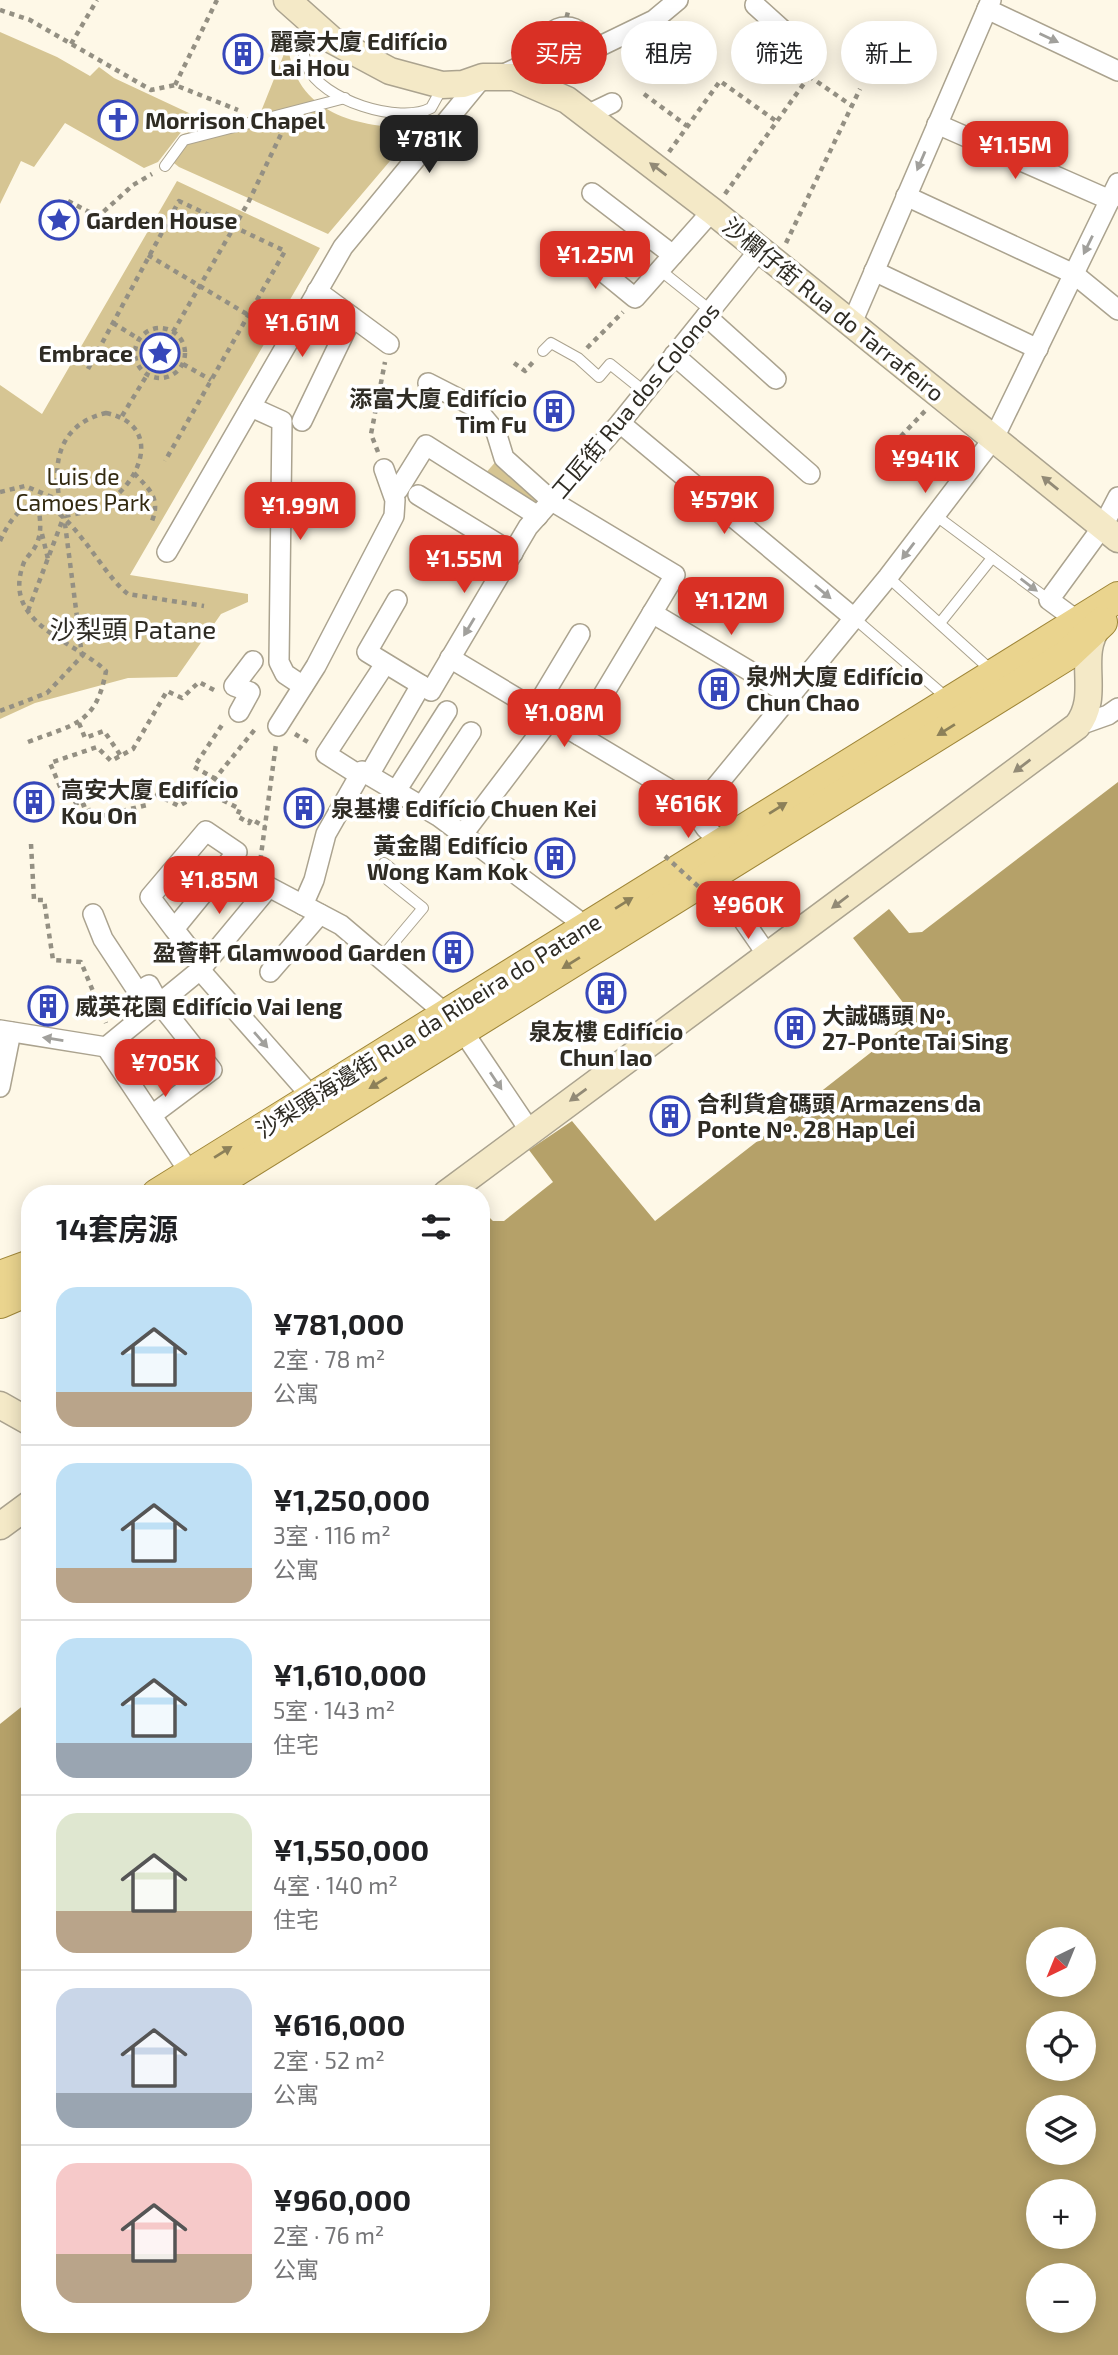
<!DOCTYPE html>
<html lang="zh">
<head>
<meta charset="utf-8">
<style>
  body { margin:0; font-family:"Exo 2","Noto Sans SC",sans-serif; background:#f6f6f6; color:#202124; height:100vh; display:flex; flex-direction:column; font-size:26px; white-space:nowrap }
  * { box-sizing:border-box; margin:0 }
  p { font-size:23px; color:#757577 }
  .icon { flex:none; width:38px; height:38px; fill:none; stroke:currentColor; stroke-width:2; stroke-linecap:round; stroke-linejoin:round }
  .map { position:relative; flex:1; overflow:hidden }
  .panel { position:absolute; left:21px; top:1185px; width:469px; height:1148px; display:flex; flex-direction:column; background:#fff; border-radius:28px; box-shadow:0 4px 18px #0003 }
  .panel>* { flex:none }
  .banner { position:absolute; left:511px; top:21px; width:500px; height:63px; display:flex; gap:14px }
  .needle { width:46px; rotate:223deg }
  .fabs { position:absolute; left:1026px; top:1927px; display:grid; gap:14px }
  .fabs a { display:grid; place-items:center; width:70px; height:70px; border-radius:50%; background:#fff; box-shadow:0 4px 18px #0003; font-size:35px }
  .price { position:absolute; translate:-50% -60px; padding:0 16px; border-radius:14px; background:#d93025; color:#fff; font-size:23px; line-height:46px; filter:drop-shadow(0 2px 4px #0008) }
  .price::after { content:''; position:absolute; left:50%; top:42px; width:21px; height:16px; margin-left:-10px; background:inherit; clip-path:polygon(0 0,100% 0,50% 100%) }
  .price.selected { background:#222; color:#fff }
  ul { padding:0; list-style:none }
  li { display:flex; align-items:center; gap:21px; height:175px; padding:0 35px }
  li+li { border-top:2px solid #e0e0e0 }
  li span { display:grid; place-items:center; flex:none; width:196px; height:140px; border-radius:21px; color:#555 }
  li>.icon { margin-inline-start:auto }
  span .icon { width:84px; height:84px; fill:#fffc; stroke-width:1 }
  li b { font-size:30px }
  h2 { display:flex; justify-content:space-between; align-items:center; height:84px; padding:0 35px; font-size:30px }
  .tag { padding:0 24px; border-radius:32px; background:#fff; box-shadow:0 4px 18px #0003; font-size:24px; line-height:63px }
  .tag.selected { background:#d93025; color:#fff }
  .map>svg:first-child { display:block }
</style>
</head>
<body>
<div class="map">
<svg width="1118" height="2355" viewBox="0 0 1118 2355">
  <rect width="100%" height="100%" fill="#fef8e7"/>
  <!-- green -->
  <g fill="#d6c593">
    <path d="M0 32 57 57 90 76 99 67 114 78 206 121 182 131 158 162 144 168 65 123 34 167 21 161 0 204Z"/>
    <path d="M288 44C294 114 358 128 418 128L328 234 179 167 165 156 183 134 260 114Z"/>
    <path d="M177 181 320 248 130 575 248 594V602L221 614 177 677 128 678 35 703 0 719V385L42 414Z"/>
    <path d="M498 459 542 500 536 507 484 475Z"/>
  </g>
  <!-- water -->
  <g fill="#b5a169" fill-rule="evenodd">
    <circle cx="159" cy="353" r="16"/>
    <path d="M1118 782V2355H0V1724L30 1700V2324H481V1209L493 1221H504L553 1182 529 1150 572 1121 655 1221 915 1018 853 938 889 909 909 933 922 932ZM1038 1939H1083V1984H1038ZM1038 2023H1083V2068H1038ZM1038 2107H1083V2152H1038ZM1038 2191H1083V2236H1038ZM1038 2275H1083V2320H1038Z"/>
  </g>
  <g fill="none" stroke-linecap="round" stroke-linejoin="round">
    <!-- lane casing -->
    <g stroke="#aba38f" stroke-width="12">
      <g id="lane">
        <path d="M305 22C304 36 301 52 307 66 321 100 400 125 431 108L442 88"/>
        <path d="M165 166 184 140 345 98"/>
        <path d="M660 270 710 310"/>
        <path d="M543 351 551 343 578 358 599 377 610 364 645 392"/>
        <path d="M935 515 1049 600"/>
        <path d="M888 577 992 671"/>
        <path d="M854 618 947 698"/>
        <path d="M940 623 992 558"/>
        <path d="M381 958 423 908 388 880 394 871 384 863"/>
      </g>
    </g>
    <!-- street casing -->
    <g stroke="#aba38f" stroke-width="22">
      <g id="street">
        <path d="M755 5 796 42 768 55"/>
        <path d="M987 9 1118 71"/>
        <circle cx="566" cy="49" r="22"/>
        <path d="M588 52 654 20 678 0"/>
        <path d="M500 76 544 55"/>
        <path d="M587 115 612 103"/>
        <path d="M937 124 1110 200"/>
        <path d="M592 193 673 255"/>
        <path d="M906 196 1074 274 1118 310"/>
        <path d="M580 253 635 298 712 211"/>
        <path d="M874 271 1038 349"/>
        <path d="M317 291 389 344"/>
        <path d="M706 316 776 379"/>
        <path d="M852 323 991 0"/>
        <path d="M674 355 810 474"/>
        <path d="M428 383 475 407 496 432 504 458 552 501 675 575 579 735"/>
        <path d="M251 407 282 421 279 662 285 674 303 686"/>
        <path d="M302 421 352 317"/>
        <path d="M620 423 854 618"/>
        <path d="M398 490 426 445 538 516"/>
        <path d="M418 495 513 553"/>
        <path d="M167 552 343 247 483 77"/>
        <path d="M397 600 367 652 431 691 528 527 620 423 760 249"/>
        <path d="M652 613 790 695"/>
        <path d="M1079 622 1049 600 1103 526 1118 497"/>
        <path d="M450 658 699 807"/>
        <path d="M535 709 580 634"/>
        <path d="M239 712 250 692 234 686 253 661"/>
        <path d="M278 726 316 666 394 516 395 500 384 469"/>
        <path d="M1077 726 1108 715 1118 708"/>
        <path d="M359 775 326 754 385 664"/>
        <path d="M369 775 421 685"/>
        <path d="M396 791 447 711"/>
        <path d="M422 806 471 732"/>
        <path d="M699 807 888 577 994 438 1118 183"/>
        <path d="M699 807C699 826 708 833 725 841"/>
        <path d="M463 834 551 718"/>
        <path d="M712 875 768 956"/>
        <path d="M303 905 314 880 326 834 362 771 438 816 587 927"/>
        <path d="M93 914 103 939 138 992 149 985 159 1003 212 1070 152 1115"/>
        <path d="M174 929 150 897 206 831 237 852 174 929 203 966"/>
        <path d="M200 970 312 1097"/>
        <path d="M270 972 320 914"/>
        <path d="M0 1030 106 1047 200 970 269 887 341 925 446 1014"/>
        <path d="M462 1030 530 1131"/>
        <path d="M106 1047 190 1173"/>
        <path d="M0 1087 11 1032"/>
      </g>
    </g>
    <!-- secondary casing -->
    <g stroke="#aba38f" stroke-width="29">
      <g id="secondary">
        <path d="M287 0 332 40 390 71 442 85 463 84 483 77H514L567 100 712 211 1118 539"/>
        <path d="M446 1194 1077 726C1102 695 1075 656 1099 625"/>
        <path d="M0 1405 30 1422"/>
        <path d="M0 1526 30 1504"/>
      </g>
    </g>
    <!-- primary casing -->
    <g stroke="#9f8638" stroke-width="32">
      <g id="primary">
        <path d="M157 1194 1118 597"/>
        <path d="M199 1194 1067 655 1102 622"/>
        <path d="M0 1276 30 1265"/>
        <path d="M0 1303 30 1290"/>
      </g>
    </g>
    <!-- path -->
    <g stroke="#949083" stroke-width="4.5" stroke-dasharray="5 5" stroke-linecap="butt">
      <path d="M0 10 30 20 151 90 175 85 238 110"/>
      <path d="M564 27 569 8"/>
      <path d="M71 44 97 0"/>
      <path d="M809 76 852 106"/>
      <path d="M175 85 217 0"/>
      <path d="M644 94 687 126"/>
      <path d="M669 152 720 81 776 121"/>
      <path d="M725 194 820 61"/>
      <path d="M68 201 95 215 101 214 133 185 152 174"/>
      <path d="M786 243 860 89"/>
      <path d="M148 255 250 316"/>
      <path d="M113 323 139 339"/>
      <circle cx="160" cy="353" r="25"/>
      <path d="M173 332 248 203 283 130"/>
      <path d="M587 348 623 312"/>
      <path d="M514 363 525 371 533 362"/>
      <path d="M183 364 211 380"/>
      <path d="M88 369 179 201 285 251 165 461"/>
      <path d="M106 413C159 424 145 474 111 500 97 511 81 513 64 516 50 472 54 425 106 413Z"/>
      <path d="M122 416 147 375"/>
      <path d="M887 451 925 411"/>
      <path d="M378 452 371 434 385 362"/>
      <path d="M134 473C149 489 161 498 152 521"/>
      <path d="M0 492 25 486 59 500"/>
      <path d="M42 534 48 559"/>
      <path d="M0 541C44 444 91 566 128 594L204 606"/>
      <path d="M28 611 64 516"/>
      <path d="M214 690 199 682 182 698 167 691 133 749 111 761 97 747 50 763 64 796 71 794 78 807 86 804 93 818 147 805 155 794 179 806 205 791 256 728"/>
      <path d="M0 711 47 693 82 656 64 516"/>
      <path d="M79 723 85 738 104 731 121 756"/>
      <path d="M295 734 311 744"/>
      <path d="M28 742C74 724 96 725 106 671 75 641 2 624 23 565 25 558 32 553 35 547 43 533 40 519 38 504"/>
      <path d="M216 779 194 767 224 722"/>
      <path d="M205 791 240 809 237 816 249 823 251 819 265 827"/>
      <path d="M31 844 34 900H44L53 960 81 962 106 1023"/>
      <path d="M259 870 276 744"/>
    </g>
    <!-- lane -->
    <use href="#lane" stroke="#fff" stroke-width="10"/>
    <!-- street -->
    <use href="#street" stroke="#fff" stroke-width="19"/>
    <!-- secondary -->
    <use href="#secondary" stroke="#f4e9c7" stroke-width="26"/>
    <!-- primary -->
    <use href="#primary" stroke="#ead48e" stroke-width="30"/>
    <!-- path-bridge -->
    <path stroke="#949083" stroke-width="4.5" stroke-dasharray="5 5" stroke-linecap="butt" d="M665 856 712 899"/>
  </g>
  <!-- one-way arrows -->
  <defs><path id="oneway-solid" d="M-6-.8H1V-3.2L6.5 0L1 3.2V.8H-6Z" transform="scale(1.75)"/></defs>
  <g fill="#a1a09c">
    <use href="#oneway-solid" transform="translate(1049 38) rotate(25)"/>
    <use href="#oneway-solid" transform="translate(921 161) rotate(113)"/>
    <use href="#oneway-solid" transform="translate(1088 245) rotate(116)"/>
    <use href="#oneway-solid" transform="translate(908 551) rotate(127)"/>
    <use href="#oneway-solid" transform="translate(1029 585) rotate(37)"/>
    <use href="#oneway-solid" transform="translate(823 592) rotate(40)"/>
    <use href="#oneway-solid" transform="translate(469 627) rotate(121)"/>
    <use href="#oneway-solid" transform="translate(53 1039) rotate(-171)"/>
    <use href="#oneway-solid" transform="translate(261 1040) rotate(49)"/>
    <use href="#oneway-solid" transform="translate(496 1081) rotate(56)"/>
  </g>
  <g fill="#928a76">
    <use href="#oneway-solid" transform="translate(658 169) rotate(-143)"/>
    <use href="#oneway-solid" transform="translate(1050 483) rotate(-141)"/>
    <use href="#oneway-solid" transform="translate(1022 766) rotate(143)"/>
    <use href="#oneway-solid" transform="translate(840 902) rotate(143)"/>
    <use href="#oneway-solid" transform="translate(578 1095) rotate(144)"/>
  </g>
  <g fill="#8c8059">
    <use href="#oneway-solid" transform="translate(946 730) rotate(148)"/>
    <use href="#oneway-solid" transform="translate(778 808) rotate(-32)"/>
    <use href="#oneway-solid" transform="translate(624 903) rotate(-32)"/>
    <use href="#oneway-solid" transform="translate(571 963) rotate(148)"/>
    <use href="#oneway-solid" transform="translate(378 1083) rotate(148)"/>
    <use href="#oneway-solid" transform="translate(223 1152) rotate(-32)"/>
  </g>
  <!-- icons -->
  <defs>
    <g id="building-ring" transform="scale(2.0125)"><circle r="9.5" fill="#fff" stroke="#3647ba" stroke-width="1.5"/><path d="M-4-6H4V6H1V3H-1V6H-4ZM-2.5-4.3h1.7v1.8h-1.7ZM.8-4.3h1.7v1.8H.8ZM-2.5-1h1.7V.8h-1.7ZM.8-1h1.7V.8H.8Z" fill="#3647ba"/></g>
    <g id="church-ring" transform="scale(2.0125)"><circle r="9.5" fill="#fff" stroke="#3647ba" stroke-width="1.5"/><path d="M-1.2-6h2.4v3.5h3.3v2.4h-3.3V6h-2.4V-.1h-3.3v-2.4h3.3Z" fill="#3647ba"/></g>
    <g id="sight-ring" transform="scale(2.0125)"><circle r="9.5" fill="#fff" stroke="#3647ba" stroke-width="1.5"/><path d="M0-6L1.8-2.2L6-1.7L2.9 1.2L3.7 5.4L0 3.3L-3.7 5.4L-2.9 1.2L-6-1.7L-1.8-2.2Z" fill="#3647ba"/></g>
  </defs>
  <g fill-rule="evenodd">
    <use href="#building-ring" x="243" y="54"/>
    <use href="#church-ring" x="118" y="120"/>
    <use href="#sight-ring" x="59" y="220"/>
    <use href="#sight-ring" x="160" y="353"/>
    <use href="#building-ring" x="554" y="411"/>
    <use href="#building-ring" x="719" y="689"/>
    <use href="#building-ring" x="34" y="802"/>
    <use href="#building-ring" x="304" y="808"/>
    <use href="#building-ring" x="555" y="858"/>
    <use href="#building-ring" x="453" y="952"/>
    <use href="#building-ring" x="606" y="993"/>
    <use href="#building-ring" x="48" y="1006"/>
    <use href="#building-ring" x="795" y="1028"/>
    <use href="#building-ring" x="670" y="1116"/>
  </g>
  <g text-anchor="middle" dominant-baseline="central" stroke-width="7" stroke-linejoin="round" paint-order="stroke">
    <!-- poi labels -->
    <g font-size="23" font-weight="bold" fill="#2f2c24" stroke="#fff" text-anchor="start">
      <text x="270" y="41">麗豪大廈 Edifício<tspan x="270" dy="26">Lai Hou</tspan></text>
      <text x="145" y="120">Morrison Chapel</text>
      <text x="86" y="220">Garden House</text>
      <text x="133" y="353" text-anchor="end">Embrace</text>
      <text x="527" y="398" text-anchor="end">添富大廈 Edifício<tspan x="527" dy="26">Tim Fu</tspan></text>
      <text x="746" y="676">泉州大廈 Edifício<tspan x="746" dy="26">Chun Chao</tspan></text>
      <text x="61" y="789">高安大廈 Edifício<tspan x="61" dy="26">Kou On</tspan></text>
      <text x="331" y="808">泉基樓 Edifício Chuen Kei</text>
      <text x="528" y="845" text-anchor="end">黃金閣 Edifício<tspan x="528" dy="26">Wong Kam Kok</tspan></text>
      <text x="426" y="952" text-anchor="end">盈薈軒 Glamwood Garden</text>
      <text x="75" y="1006">威英花園 Edifício Vai Ieng</text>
      <text x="822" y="1015">大誠碼頭 Nº.<tspan x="822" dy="26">27-Ponte Tai Sing</tspan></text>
      <text x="606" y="1031" text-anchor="middle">泉友樓 Edifício<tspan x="606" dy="26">Chun Iao</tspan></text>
      <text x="697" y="1103">合利貨倉碼頭 Armazens da<tspan x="697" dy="26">Ponte Nº. 28 Hap Lei</tspan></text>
    </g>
    <!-- street labels -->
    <g font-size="23" fill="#2f2c24" stroke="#fff">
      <text transform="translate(834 309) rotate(39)">沙欄仔街 Rua do Tarrafeiro</text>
      <text transform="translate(635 400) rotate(-50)">工匠街 Rua dos Colonos</text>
      <text transform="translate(428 1025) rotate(-32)">沙梨頭海邊街 Rua da Ribeira do Patane</text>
    </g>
    <!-- park labels -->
    <g font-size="23" fill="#332a10" stroke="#fff">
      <text x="83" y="476">Luis de<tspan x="83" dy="26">Camoes Park</tspan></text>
    </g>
    <!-- quarter labels -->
    <g font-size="26" fill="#2f2c24" stroke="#fff">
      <text x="133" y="628">沙梨頭 Patane</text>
    </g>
  </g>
</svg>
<div class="fabs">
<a><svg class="needle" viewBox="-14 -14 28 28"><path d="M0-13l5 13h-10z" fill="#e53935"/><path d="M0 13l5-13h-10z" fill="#757577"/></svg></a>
<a><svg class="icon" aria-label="locate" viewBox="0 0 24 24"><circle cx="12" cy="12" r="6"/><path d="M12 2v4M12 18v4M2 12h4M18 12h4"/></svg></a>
<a><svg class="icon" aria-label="layers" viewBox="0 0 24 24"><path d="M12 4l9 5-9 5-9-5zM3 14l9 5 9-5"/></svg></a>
<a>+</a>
<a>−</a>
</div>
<b class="price selected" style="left:429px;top:175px">¥781K</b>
<b class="price" style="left:1015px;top:181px">¥1.15M</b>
<b class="price" style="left:595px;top:291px">¥1.25M</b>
<b class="price" style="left:302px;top:359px">¥1.61M</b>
<b class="price" style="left:925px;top:495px">¥941K</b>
<b class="price" style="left:724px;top:536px">¥579K</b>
<b class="price" style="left:300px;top:542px">¥1.99M</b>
<b class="price" style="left:464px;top:595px">¥1.55M</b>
<b class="price" style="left:731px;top:637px">¥1.12M</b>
<b class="price" style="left:564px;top:749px">¥1.08M</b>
<b class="price" style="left:688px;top:840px">¥616K</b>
<b class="price" style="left:219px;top:916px">¥1.85M</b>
<b class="price" style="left:748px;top:941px">¥960K</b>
<b class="price" style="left:165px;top:1099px">¥705K</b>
<div class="banner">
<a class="tag selected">买房</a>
<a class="tag">租房</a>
<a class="tag">筛选</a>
<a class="tag">新上</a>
</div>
<section class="panel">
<h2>14套房源<svg class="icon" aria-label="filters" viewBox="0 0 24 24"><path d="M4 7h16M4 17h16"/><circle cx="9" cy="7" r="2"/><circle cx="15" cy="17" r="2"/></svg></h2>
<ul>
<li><span style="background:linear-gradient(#bfe0f5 75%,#b9a48a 0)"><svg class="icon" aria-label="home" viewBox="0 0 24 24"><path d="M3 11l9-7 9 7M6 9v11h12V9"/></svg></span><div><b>¥781,000</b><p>2室 · 78 m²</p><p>公寓</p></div></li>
<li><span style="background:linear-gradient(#bfe0f5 75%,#b9a48a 0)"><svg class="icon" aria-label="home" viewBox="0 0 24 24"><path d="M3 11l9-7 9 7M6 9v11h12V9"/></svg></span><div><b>¥1,250,000</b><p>3室 · 116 m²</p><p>公寓</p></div></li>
<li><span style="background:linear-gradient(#bfe0f5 75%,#9aa5b1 0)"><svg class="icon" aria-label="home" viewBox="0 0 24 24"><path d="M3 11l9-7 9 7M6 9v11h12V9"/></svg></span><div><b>¥1,610,000</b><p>5室 · 143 m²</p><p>住宅</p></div></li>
<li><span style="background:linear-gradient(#dfe7d0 70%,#b9a48a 0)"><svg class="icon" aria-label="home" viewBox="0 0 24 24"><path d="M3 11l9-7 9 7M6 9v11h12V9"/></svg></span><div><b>¥1,550,000</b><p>4室 · 140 m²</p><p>住宅</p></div></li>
<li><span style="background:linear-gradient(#c9d6e8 75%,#9aa5b1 0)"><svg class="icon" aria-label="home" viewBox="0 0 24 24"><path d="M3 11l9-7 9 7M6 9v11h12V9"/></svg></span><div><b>¥616,000</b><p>2室 · 52 m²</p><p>公寓</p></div></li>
<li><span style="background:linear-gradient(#f6c9c9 65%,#b9a48a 0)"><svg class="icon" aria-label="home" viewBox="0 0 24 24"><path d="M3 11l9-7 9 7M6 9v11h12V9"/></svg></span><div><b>¥960,000</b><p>2室 · 76 m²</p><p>公寓</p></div></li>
</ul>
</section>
</div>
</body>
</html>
